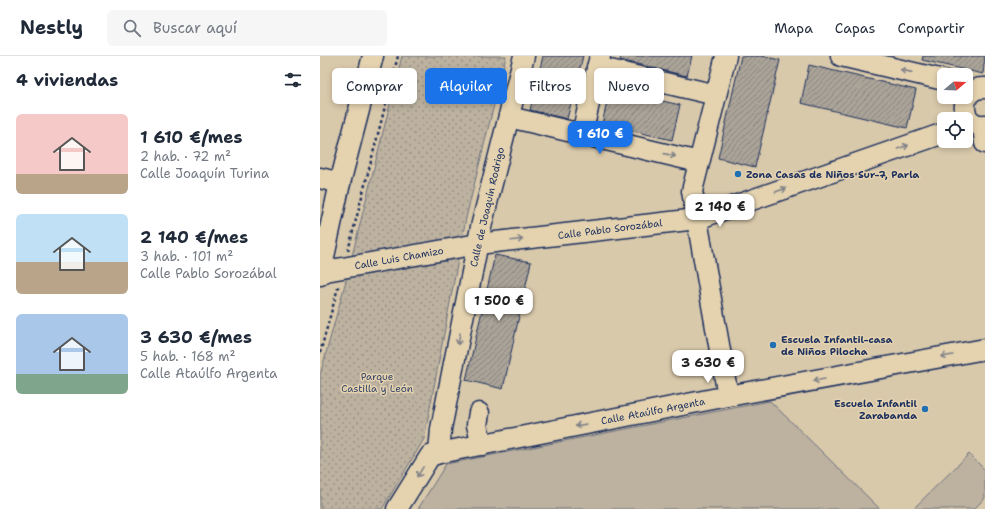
<!DOCTYPE html>
<html lang="es">
<head>
<meta charset="utf-8">
<style>
  body { margin:0; font-family:"Shantell Sans",sans-serif; background:#f6f6f7; color:#1f2937; height:100vh; display:flex; flex-direction:column; font-size:15px; white-space:nowrap }
  * { box-sizing:border-box; margin:0 }
  p { font-size:13px; color:#747a83 }
  .icon { flex:none; width:22px; height:22px; fill:none; stroke:currentColor; stroke-width:2; stroke-linecap:round; stroke-linejoin:round }
  .map { position:relative; flex:1; overflow:hidden }
  .sheet { display:flex; flex-direction:column; background:#fff; width:320px }
  .sheet>* { flex:none }
  .guide { position:absolute; left:12px; top:12px; width:380px; height:36px; display:flex; gap:8px }
  .needle { width:26px; rotate:71deg }
  .buttons { position:absolute; left:617px; top:12px; display:grid; gap:8px }
  .buttons a { display:grid; place-items:center; width:36px; height:36px; border-radius:6px; background:#fff; box-shadow:0 2px 6px #0003; font-size:20px }
  .price { position:absolute; translate:-50% -34px; padding:0 9px; border-radius:8px; background:#fff; color:#222; font-size:13px; line-height:26px; filter:drop-shadow(0 1px 2px #0008) }
  .price::after { content:''; position:absolute; left:50%; top:24px; width:12px; height:9px; margin-left:-6px; background:inherit; clip-path:polygon(0 0,100% 0,50% 100%) }
  .price.current { background:#1a73e8; color:#fff }
  ul { padding:0; list-style:none }
  li { display:flex; align-items:center; gap:12px; height:100px; padding:0 16px }
  li span { display:grid; place-items:center; flex:none; width:112px; height:80px; border-radius:6px; color:#555 }
  li>.icon { margin-inline-start:auto }
  span .icon { width:48px; height:48px; fill:#fffc; stroke-width:1 }
  li b { font-size:17px }
  h2 { display:flex; justify-content:space-between; align-items:center; height:48px; padding:0 16px; font-size:17px }
  .tag { padding:0 14px; border-radius:6px; background:#fff; box-shadow:0 2px 6px #0003; font-size:14px; line-height:36px }
  .tag.current { background:#1a73e8; color:#fff }
  header { display:flex; align-items:center; gap:24px; box-sizing:border-box; height:56px; padding:0 20px; background:#fff; border-bottom:1px solid #e0e1e3 }
  header strong { font-size:19px }
  nav { display:flex; gap:22px; margin-inline-start:auto; font-size:14px }
  .search { width:280px; height:36px; background:#f6f6f7; display:flex; align-items:center; gap:10px; box-sizing:border-box; padding:0 14px; border-radius:6px; color:#747a83; font-size:15px }
  main { display:flex; flex:1; min-height:0 }
  .map>svg:first-child { display:block }
</style>
</head>
<body>
<header>
<strong>Nestly</strong>
<div class="search"><svg class="icon" aria-label="search" viewBox="0 0 24 24"><circle cx="10" cy="10" r="6"/><path d="M15 15l6 6"/></svg>Buscar aquí</div>
<nav><a>Mapa</a><a>Capas</a><a>Compartir</a></nav>
</header>
<main>
<section class="sheet">
<h2>4 viviendas<svg class="icon" aria-label="filters" viewBox="0 0 24 24"><path d="M4 7h16M4 17h16"/><circle cx="9" cy="7" r="2"/><circle cx="15" cy="17" r="2"/></svg></h2>
<ul>
<li><span style="background:linear-gradient(#f6c9c9 75%,#b9a48a 0)"><svg class="icon" aria-label="home" viewBox="0 0 24 24"><path d="M3 11l9-7 9 7M6 9v11h12V9"/></svg></span><div><b>1 610 €/mes</b><p>2 hab. · 72 m²</p><p>Calle Joaquín Turina</p></div></li>
<li><span style="background:linear-gradient(#bfe0f5 60%,#b9a48a 0)"><svg class="icon" aria-label="home" viewBox="0 0 24 24"><path d="M3 11l9-7 9 7M6 9v11h12V9"/></svg></span><div><b>2 140 €/mes</b><p>3 hab. · 101 m²</p><p>Calle Pablo Sorozábal</p></div></li>
<li><span style="background:linear-gradient(#a9c7e8 75%,#7fa58c 0)"><svg class="icon" aria-label="home" viewBox="0 0 24 24"><path d="M3 11l9-7 9 7M6 9v11h12V9"/></svg></span><div><b>3 630 €/mes</b><p>5 hab. · 168 m²</p><p>Calle Ataúlfo Argenta</p></div></li>
</ul>
</section>
<div class="map">
<svg width="665" height="453" viewBox="0 0 665 453">
  <defs>
    <pattern id="park-dots" width="8" height="8" patternUnits="userSpaceOnUse"><rect width="8" height="8" fill="#bdb2a0"/><path d="M2 2h.1M6 6h.1" fill="none" stroke="#999186" stroke-width="1.8" stroke-linecap="round"/></pattern>
    <pattern id="building-hatch" width="6" height="6" patternUnits="userSpaceOnUse"><rect width="6" height="6" fill="#aaa398"/><path d="M-1 1l2-2M0 6l6-6M5 7l2-2" fill="none" stroke="#8a857f"/></pattern>
  </defs>
  <rect width="100%" height="100%" fill="#d9c9ab"/>
  <filter id="ink" filterUnits="userSpaceOnUse"><feTurbulence type="fractalNoise" baseFrequency=".025" numOctaves="2"/><feDisplacementMap in="SourceGraphic" scale="8" xChannelSelector="R" yChannelSelector="G"/><feConvolveMatrix kernelMatrix="1 2 1 2 8 2 1 2 1" color-interpolation-filters="sRGB"/></filter>
  <g filter="url(#ink)">
    <!-- park -->
    <path fill="url(#park-dots)" stroke="#6c707f" d="M82 0H186L146 162 104 383 62 453H0V319L25 228Z"/>
    <!-- pitch -->
    <g fill="#bdb2a0" stroke="#6c707f">
      <path d="M450 345 560 453H98L126 408Z"/>
      <path d="M649 398 665 414V442L654 453H593Z"/>
    </g>
    <!-- building -->
    <g fill="url(#building-hatch)" stroke="#1b2f5e">
      <path d="M223 0H263L247 63 210 54Z"/>
      <path d="M301 0H372L367 20 300 4Z"/>
      <path d="M421 0H442L460 4 435 111 398 102Z"/>
      <path d="M603 0H665L663 18 602 4Z"/>
      <path d="M489 9 596 34 587 72 481 47Z"/>
      <path d="M290 33 360 49 352 84 282 68Z"/>
      <path d="M175 199 211 206 183 333 146 324Z"/>
    </g>
    <g fill="none" stroke-linecap="round" stroke-linejoin="round">
      <!-- minor casing -->
      <g stroke="#1b2f5e" stroke-width="23">
        <g id="minor">
          <path d="M406 0 372 135 408 340"/>
          <path d="M521 0 624 24"/>
          <path d="M277 11 396 39"/>
          <path d="M665 32C638 30 638 72 665 69"/>
          <path d="M189 61 379 106"/>
          <path d="M663 70 665 87"/>
          <path d="M262 78 280 0"/>
          <path d="M0 122 20 127"/>
          <path d="M0 216 158 188 377 163 624 77"/>
          <path d="M0 219 20 127 53 0"/>
          <path d="M159 357 157 369 162 389"/>
          <path d="M119 397 408 340 665 293"/>
          <path d="M77 453 110 400 119 397 121 373 161 171 204 0"/>
        </g>
      </g>
      <!-- path -->
      <g stroke="#1b2f5e" stroke-width="2.5" stroke-dasharray="3 3" stroke-linecap="butt">
        <path d="M28 195 78 0"/>
        <path d="M0 297 19 228"/>
      </g>
      <!-- minor -->
      <use href="#minor" stroke="#e5d3b0" stroke-width="20"/>
    </g>
    <!-- one-way arrows -->
    <defs><path id="oneway-shaft" d="M-6 0H5M1.5-3L5.5 0L1.5 3" fill="none" stroke-width="1.6" stroke-linecap="round" stroke-linejoin="round"/></defs>
    <g stroke="#808187">
      <use href="#oneway-shaft" transform="translate(586 15) rotate(-167)"/>
      <use href="#oneway-shaft" transform="translate(583 91) rotate(-19)"/>
      <use href="#oneway-shaft" transform="translate(350 99) rotate(13)"/>
      <use href="#oneway-shaft" transform="translate(461 134) rotate(-19)"/>
      <use href="#oneway-shaft" transform="translate(197 184) rotate(-7)"/>
      <use href="#oneway-shaft" transform="translate(139 283) rotate(101)"/>
      <use href="#oneway-shaft" transform="translate(627 300) rotate(170)"/>
      <use href="#oneway-shaft" transform="translate(499 324) rotate(170)"/>
      <use href="#oneway-shaft" transform="translate(261 369) rotate(169)"/>
      <use href="#oneway-shaft" transform="translate(100 416) rotate(122)"/>
    </g>
  </g>
  <!-- markers -->
  <g fill="#1f6fb2" stroke="#e5d3b0" stroke-width="1.5">
    <circle cx="418" cy="118" r="4"/>
    <circle cx="453" cy="289" r="4"/>
    <circle cx="605" cy="353" r="4"/>
  </g>
  <g text-anchor="middle" dominant-baseline="central" stroke-width="3" stroke-linejoin="round" paint-order="stroke">
    <!-- poi labels -->
    <g font-size="10" font-weight="bold" fill="#1b2f5e" stroke="#e5d3b0" text-anchor="start">
      <text x="426" y="118">Zona Casas de Niños Sur-7, Parla</text>
      <text x="461" y="283">Escuela Infantil-casa<tspan x="461" dy="12">de Niños Pilocha</tspan></text>
      <text x="597" y="347" text-anchor="end">Escuela Infantil<tspan x="597" dy="12">Zarabanda</tspan></text>
    </g>
    <!-- street labels -->
    <g font-size="10" fill="#1b2f5e" stroke="#e5d3b0">
      <text transform="translate(167 151) rotate(-77)">Calle de Joaquín Rodrigo</text>
      <text transform="translate(290 173) rotate(-7)">Calle Pablo Sorozábal</text>
      <text transform="translate(79 202) rotate(-10)">Calle Luis Chamizo</text>
      <text transform="translate(333 355) rotate(-11)">Calle Ataúlfo Argenta</text>
    </g>
    <!-- park labels -->
    <g font-size="10" fill="#334368" stroke="#e5d3b0">
      <text x="57" y="320">Parque<tspan x="57" dy="12">Castilla y León</tspan></text>
    </g>
  </g>
</svg>
<div class="buttons">
<a><svg class="needle" viewBox="-14 -14 28 28"><path d="M0-13l5 13h-10z" fill="#e53935"/><path d="M0 13l5-13h-10z" fill="#747a83"/></svg></a>
<a><svg class="icon" aria-label="locate" viewBox="0 0 24 24"><circle cx="12" cy="12" r="6"/><path d="M12 2v4M12 18v4M2 12h4M18 12h4"/></svg></a>
</div>
<b class="price current" style="left:280px;top:99px">1 610 €</b>
<b class="price" style="left:400px;top:172px">2 140 €</b>
<b class="price" style="left:179px;top:266px">1 500 €</b>
<b class="price" style="left:388px;top:328px">3 630 €</b>
<div class="guide">
<a class="tag">Comprar</a>
<a class="tag current">Alquilar</a>
<a class="tag">Filtros</a>
<a class="tag">Nuevo</a>
</div>
</div>
</main>
</body>
</html>
